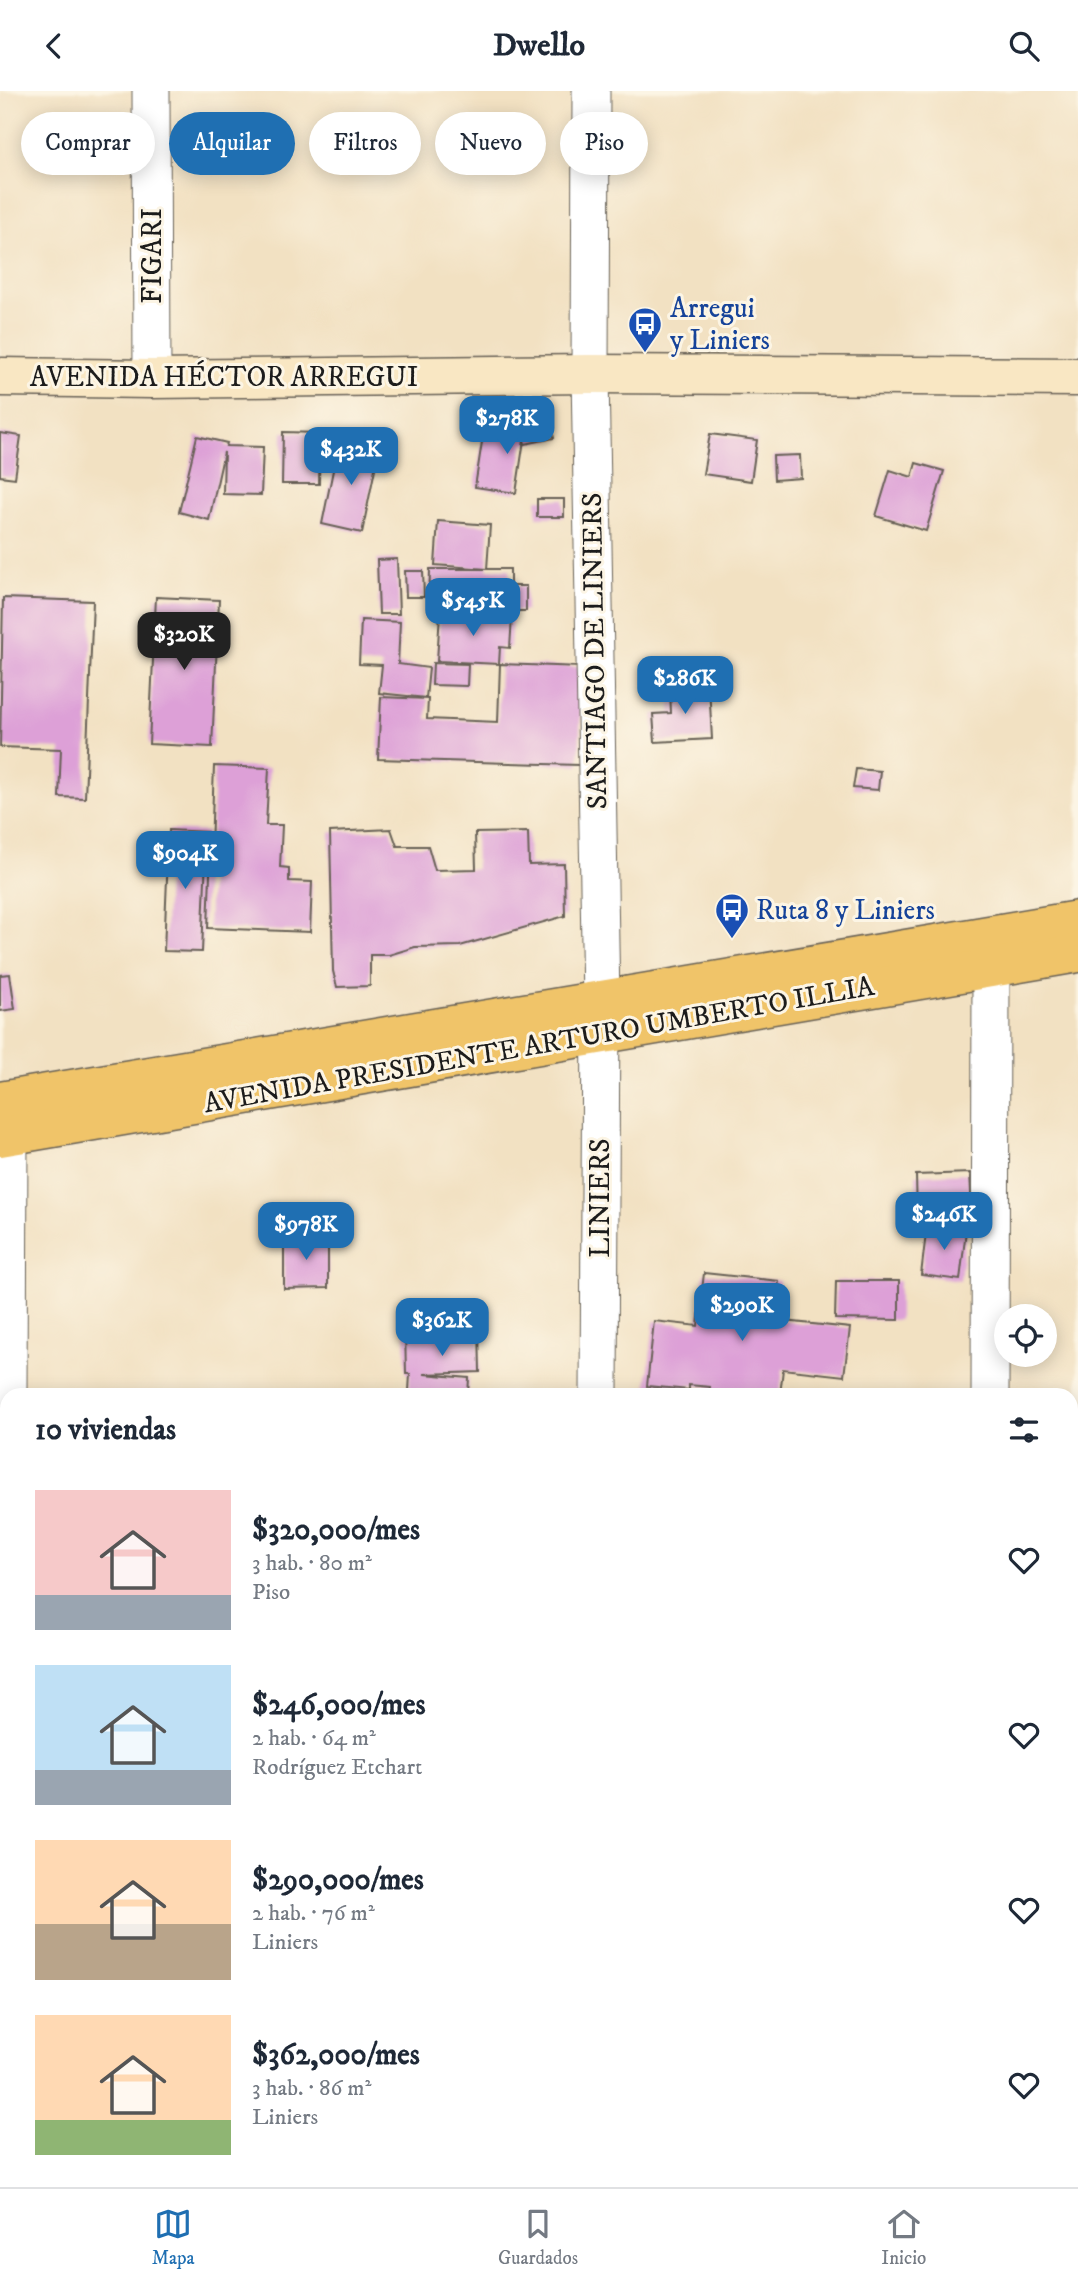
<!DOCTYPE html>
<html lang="es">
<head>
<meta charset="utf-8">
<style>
  body { margin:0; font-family:"IM FELL DW Pica",serif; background:#f2f2f3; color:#1f2937; height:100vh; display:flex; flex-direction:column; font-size:26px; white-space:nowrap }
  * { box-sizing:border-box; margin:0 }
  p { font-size:23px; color:#747a83 }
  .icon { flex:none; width:38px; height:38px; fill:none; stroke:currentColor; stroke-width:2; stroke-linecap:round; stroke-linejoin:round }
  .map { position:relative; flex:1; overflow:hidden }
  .details { position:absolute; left:0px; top:1297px; width:1078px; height:800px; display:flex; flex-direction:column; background:#fff; border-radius:21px 21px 0 0; box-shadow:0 4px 18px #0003 }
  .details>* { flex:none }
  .guide { position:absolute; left:21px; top:21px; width:700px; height:63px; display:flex; gap:14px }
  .buttons { position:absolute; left:994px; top:1213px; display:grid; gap:14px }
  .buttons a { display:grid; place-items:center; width:63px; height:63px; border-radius:50%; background:#fff; box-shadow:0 4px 18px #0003; font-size:35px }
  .price { position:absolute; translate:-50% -60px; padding:0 16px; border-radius:14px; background:#1f6fb2; color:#fff; font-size:23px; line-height:46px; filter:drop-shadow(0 2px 4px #0008) }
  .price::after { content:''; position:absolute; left:50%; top:42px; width:21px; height:16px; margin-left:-10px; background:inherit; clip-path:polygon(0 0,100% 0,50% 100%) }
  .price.on { background:#222; color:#fff }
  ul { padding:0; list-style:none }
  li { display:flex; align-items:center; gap:21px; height:175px; padding:0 35px }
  li span { display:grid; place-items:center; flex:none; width:196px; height:140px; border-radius:0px; color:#555 }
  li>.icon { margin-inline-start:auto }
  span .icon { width:84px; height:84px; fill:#fffc; stroke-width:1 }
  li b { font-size:30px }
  h2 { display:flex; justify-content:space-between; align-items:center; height:84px; padding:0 35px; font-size:30px }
  .tag { padding:0 24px; border-radius:32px; background:#fff; box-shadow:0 4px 18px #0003; font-size:24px; line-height:63px }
  .tag.on { background:#1f6fb2; color:#fff }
  header { display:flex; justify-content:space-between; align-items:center; height:91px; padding:0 35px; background:#fff; font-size:32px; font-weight:700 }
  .menu { display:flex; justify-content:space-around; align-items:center; height:98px; border-top:2px solid #e0e1e3; background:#fff; font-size:19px; color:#747a83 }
  .menu a { display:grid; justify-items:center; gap:4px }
  .menu .on { color:#1f6fb2 }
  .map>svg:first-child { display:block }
</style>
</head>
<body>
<header><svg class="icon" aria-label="back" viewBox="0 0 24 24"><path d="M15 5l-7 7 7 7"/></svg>Dwello<svg class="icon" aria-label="search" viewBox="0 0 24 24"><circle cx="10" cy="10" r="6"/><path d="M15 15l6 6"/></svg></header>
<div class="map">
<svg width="1078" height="2096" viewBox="0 0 1078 2096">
  <rect width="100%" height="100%" fill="#fcf5e5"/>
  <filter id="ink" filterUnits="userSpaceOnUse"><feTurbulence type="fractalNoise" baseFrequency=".0143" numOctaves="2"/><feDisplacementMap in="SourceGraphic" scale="14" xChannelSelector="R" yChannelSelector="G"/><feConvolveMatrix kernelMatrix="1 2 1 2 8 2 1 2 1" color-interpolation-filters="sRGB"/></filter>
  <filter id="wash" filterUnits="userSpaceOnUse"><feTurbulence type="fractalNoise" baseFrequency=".00686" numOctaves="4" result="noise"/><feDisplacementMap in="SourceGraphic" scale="28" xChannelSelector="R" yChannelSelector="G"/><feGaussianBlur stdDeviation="1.57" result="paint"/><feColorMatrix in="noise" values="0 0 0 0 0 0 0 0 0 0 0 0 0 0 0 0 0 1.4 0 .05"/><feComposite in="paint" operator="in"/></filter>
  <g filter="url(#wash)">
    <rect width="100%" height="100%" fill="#f2e1c2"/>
    <g id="blocks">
      <!-- building -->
      <g fill="#dda0d7">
        <path d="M550 329 554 347 525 353 524 349 516 402 475 396 484 338 523 344 521 335Z"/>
        <path d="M283 341 320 342 319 393H282Z"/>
        <path d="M0 342 21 345 15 387 0 385Z"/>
        <path d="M710 343 757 349 751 390 703 383Z"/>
        <path d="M197 345 227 352 226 355 263 356 261 404 223 403 224 361 209 429 179 421Z"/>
        <path d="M339 350 379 358 362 442 322 433Z"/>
        <path d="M800 364 801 387 774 389 773 365Z"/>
        <path d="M916 372 944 380 926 440 876 425 890 379 912 386Z"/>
        <rect x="537" y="408" width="27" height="18"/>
        <path d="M438 430 490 434 487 478 435 474Z"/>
        <path d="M397 468 399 523H379L377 469Z"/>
        <path d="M430 478H510V495H526V520H429Z"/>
        <path d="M405 480H423L424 506H406Z"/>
        <path d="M156 506 219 509 212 656 149 653Z"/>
        <path d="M3 507 93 510 85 707 59 706 61 658 0 656Z"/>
        <path d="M440 522 512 526 510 557 500 556 499 573 437 570Z"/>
        <path d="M361 529 400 531 398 573 429 577 426 607 379 602 382 574 359 573Z"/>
        <path d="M433 572 468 573 467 595 432 594Z"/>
        <path d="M500 573 582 576 579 674 378 668 381 606 428 608 427 628 498 631Z"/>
        <path d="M709 595 712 648 655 651 653 623 671 622 670 598Z"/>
        <path d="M214 675 269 677 266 734H282L280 776 289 777V790L312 791 310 841 208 837Z"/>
        <path d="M856 678 880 680 878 699 853 697Z"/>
        <path d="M391 738 397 755H428L435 779 476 778 475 742 528 741 529 774 564 773 565 825 460 855 415 856 389 864H370V895L337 896 333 880 330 741Z"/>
        <path d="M169 739 207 741 202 861 164 860Z"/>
        <path d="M10 883 15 918 0 920V884Z"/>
        <path d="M970 1082 972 1122 917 1124 916 1084Z"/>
        <path d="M927 1134 966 1139 960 1189 921 1184Z"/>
        <path d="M284 1144H328V1197L284 1198Z"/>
        <path d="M704 1182 779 1190 775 1229 850 1237 844 1285 783 1278 780 1304H709L710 1296 689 1294V1299L647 1295 654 1230 698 1235Z"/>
        <path d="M836 1190H899V1229L835 1228Z"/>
        <path d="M479 1235 480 1281 424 1283 469 1287 468 1304 409 1300 410 1283H406L405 1238Z"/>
        <path d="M653 1298 678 1302V1304H652Z"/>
      </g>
    </g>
  </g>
  <g filter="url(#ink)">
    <use href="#blocks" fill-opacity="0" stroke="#676156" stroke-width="2"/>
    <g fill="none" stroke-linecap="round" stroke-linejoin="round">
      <!-- street casing -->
      <g stroke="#676156" stroke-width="39">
        <g id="street">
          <path d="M151 0 152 288"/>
          <path d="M591 0 590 283 601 910 599 1304"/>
          <path d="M8 1304 9 1044"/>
          <path d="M990 1304 991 877"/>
          <path d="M1071 1714H1078"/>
          <path d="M597 2090V2096"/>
          <path d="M991 2090V2096"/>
          <path d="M5 2096 7 1652"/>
        </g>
      </g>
      <!-- secondary casing -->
      <g stroke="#676156" stroke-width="41">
        <path id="secondary" d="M0 286 152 288 590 283 1078 286"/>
      </g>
      <!-- primary casing -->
      <g stroke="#676156" stroke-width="41">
        <g id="primary">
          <path d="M0 1010 1078 829"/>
          <path d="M0 1046 1078 862"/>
        </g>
      </g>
      <!-- street -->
      <use href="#street" stroke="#fff" stroke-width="37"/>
      <!-- secondary -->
      <use href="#secondary" stroke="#f9e7c3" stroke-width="38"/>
      <!-- primary -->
      <use href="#primary" stroke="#f0c469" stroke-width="38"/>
    </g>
  </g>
  <!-- icons -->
  <defs>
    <g id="bus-pin" transform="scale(1.75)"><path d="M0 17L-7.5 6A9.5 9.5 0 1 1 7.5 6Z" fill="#1a4fb4" stroke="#fcf5e5"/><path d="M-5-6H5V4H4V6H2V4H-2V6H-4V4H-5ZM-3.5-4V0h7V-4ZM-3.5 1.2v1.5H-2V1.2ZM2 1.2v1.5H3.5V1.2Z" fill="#fff"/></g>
  </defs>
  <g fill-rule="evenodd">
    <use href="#bus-pin" x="645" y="233"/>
    <use href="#bus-pin" x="732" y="819"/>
  </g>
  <g text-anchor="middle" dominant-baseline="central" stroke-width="6" stroke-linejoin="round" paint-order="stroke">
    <!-- street labels -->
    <g font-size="28" fill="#1c1c1c" stroke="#fcf5e5">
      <text transform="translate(152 165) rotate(-90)">FIGARI</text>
      <text x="224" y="286">AVENIDA HÉCTOR ARREGUI</text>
      <text transform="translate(595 560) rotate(-91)">SANTIAGO DE LINIERS</text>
      <text transform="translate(539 954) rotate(-10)">AVENIDA PRESIDENTE ARTURO UMBERTO ILLIA</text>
      <text transform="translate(600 1107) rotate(-90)">LINIERS</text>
    </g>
    <!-- transit labels -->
    <g font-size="28" fill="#164399" stroke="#fcf5e5" text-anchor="start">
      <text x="670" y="217">Arregui<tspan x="670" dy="32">y Liniers</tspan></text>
      <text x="756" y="819">Ruta 8 y Liniers</text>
    </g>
  </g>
</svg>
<div class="buttons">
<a><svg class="icon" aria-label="locate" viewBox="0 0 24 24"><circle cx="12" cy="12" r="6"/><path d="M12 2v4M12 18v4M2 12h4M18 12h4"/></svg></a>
</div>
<b class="price" style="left:507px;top:365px">$278K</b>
<b class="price" style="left:351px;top:396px">$432K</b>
<b class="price" style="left:473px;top:547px">$545K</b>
<b class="price on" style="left:184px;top:581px">$320K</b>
<b class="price" style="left:685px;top:625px">$286K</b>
<b class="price" style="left:185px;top:800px">$904K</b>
<b class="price" style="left:944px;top:1161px">$246K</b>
<b class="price" style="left:306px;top:1171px">$978K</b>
<b class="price" style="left:742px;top:1252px">$290K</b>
<b class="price" style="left:442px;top:1267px">$362K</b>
<div class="guide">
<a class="tag">Comprar</a>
<a class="tag on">Alquilar</a>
<a class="tag">Filtros</a>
<a class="tag">Nuevo</a>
<a class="tag">Piso</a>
</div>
<section class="details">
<h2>10 viviendas<svg class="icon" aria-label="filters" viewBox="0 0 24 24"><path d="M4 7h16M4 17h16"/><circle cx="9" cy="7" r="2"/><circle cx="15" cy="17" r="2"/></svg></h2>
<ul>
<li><span style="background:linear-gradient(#f6c9c9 75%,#9aa5b1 0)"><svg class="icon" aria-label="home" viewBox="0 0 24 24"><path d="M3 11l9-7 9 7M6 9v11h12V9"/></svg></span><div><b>$320,000/mes</b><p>3 hab. · 80 m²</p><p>Piso</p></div><svg class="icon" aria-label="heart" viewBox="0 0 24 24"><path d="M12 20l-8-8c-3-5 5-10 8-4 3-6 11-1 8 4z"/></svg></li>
<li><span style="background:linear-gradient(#bfe0f5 75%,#9aa5b1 0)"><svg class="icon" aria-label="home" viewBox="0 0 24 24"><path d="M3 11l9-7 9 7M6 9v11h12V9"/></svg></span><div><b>$246,000/mes</b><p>2 hab. · 64 m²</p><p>Rodríguez Etchart</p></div><svg class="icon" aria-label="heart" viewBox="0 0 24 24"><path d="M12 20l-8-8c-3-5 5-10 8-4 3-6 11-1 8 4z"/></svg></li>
<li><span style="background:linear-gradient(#ffd9b3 60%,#b9a48a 0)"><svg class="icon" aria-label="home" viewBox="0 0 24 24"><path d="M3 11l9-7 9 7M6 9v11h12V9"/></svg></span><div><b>$290,000/mes</b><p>2 hab. · 76 m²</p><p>Liniers</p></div><svg class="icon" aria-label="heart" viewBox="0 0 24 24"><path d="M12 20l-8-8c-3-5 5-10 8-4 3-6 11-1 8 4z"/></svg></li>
<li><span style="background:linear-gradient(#ffd9b3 75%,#8fb573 0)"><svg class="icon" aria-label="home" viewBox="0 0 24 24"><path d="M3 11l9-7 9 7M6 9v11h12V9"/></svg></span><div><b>$362,000/mes</b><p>3 hab. · 86 m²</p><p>Liniers</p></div><svg class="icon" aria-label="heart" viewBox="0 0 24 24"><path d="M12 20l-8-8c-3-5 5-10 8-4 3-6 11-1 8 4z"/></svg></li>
</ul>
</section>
</div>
<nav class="menu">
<a class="on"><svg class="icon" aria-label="map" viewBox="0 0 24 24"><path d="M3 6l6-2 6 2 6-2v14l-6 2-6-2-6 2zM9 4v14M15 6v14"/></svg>Mapa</a>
<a><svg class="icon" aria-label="saved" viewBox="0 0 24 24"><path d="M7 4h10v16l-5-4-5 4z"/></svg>Guardados</a>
<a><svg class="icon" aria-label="home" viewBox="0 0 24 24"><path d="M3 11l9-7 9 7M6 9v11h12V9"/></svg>Inicio</a>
</nav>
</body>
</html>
